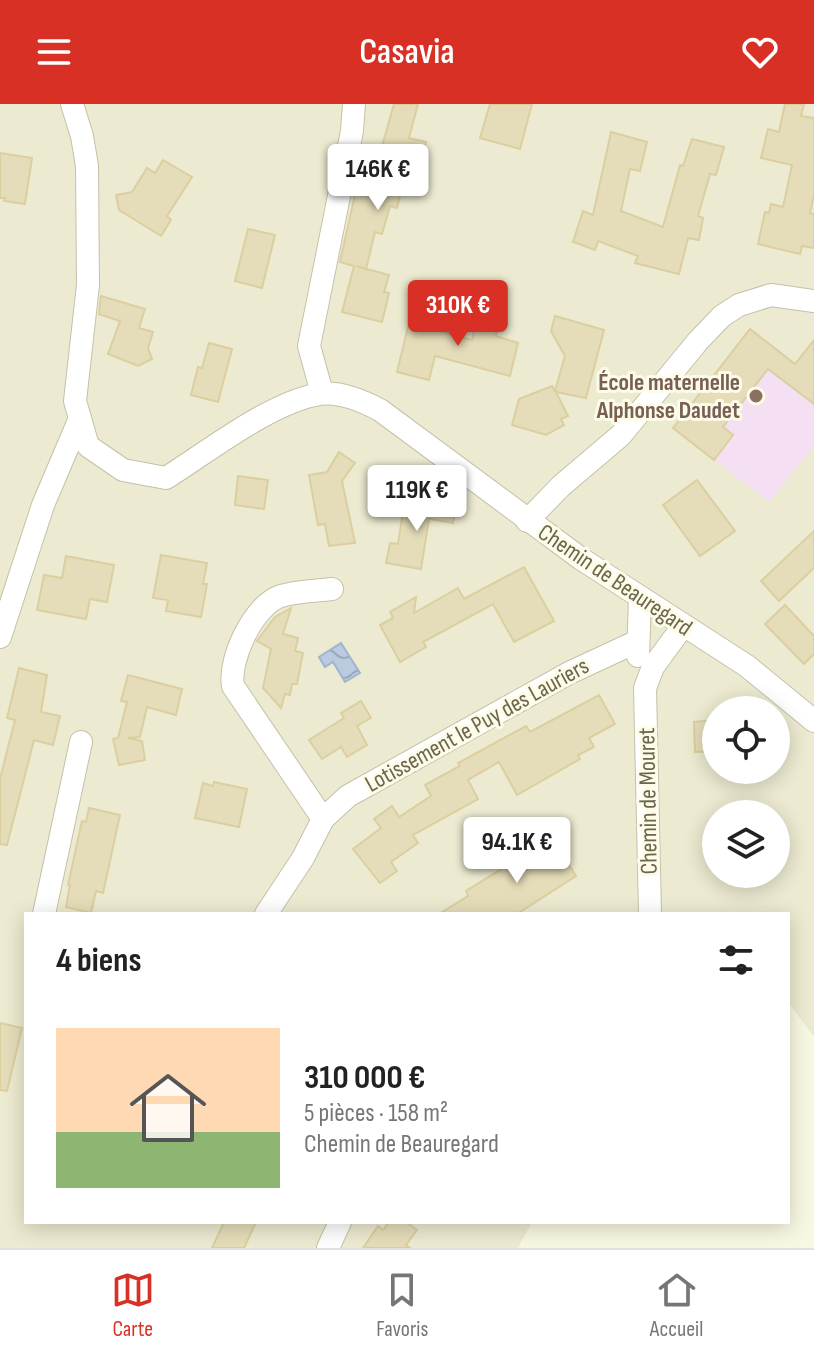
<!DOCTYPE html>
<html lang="fr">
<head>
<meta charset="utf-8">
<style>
  body { margin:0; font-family:"Sofia Sans Condensed",sans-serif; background:#f2f2f2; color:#222; height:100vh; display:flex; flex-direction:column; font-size:30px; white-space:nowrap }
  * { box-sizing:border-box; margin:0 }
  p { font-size:26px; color:#767676 }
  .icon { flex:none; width:44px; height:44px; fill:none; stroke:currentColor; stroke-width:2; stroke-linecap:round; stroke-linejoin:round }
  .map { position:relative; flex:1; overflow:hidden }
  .side { position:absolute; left:24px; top:808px; width:766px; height:312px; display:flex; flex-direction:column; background:#fff; border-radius:0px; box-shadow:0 4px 20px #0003 }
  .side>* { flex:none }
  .tools { position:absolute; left:702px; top:592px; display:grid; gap:16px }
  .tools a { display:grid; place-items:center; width:88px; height:88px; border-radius:50%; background:#fff; box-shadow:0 4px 20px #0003; font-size:40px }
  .price { position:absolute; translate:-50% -68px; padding:0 18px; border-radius:8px; background:#fff; color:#222; font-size:26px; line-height:52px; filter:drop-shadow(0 2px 4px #0008) }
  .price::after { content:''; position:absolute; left:50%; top:48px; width:24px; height:18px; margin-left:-12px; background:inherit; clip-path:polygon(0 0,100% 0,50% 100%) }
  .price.selected { background:#d93025; color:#fff }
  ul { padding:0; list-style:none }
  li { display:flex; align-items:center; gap:24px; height:200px; padding:0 32px }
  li+li { border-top:2px solid #e0e0e0 }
  li span { display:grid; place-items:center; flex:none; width:224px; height:160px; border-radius:0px; color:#555 }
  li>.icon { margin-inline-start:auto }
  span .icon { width:96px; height:96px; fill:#fffc; stroke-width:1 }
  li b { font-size:34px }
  h2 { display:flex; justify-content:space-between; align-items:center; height:96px; padding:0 32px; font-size:34px }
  header { display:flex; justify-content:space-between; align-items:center; height:104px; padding:0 32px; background:#d93025; color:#fff; font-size:36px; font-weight:600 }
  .tab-bar { display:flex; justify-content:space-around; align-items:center; height:112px; border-top:2px solid #e0e0e0; background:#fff; font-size:22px; color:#767676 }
  .tab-bar a { display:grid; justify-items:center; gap:4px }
  .tab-bar .selected { color:#d93025 }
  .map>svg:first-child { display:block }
</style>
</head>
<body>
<header><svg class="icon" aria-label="menu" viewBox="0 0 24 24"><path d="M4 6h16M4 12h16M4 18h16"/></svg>Casavia<svg class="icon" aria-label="heart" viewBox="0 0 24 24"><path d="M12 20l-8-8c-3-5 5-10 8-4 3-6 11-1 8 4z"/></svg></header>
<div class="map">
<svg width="814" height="1144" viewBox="0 0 814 1144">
  <defs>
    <pattern id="water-waves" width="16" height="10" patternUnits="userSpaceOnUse" patternTransform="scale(2)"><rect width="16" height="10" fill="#bacadf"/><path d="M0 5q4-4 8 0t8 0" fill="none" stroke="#9ba8b7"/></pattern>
  </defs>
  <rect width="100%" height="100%" fill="#f8f8e2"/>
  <!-- residential -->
  <path fill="#ecead0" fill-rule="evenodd" d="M0 0H814V933L788 898V810H26V1118H532L518 1144H0ZM716 606H776V666H716ZM716 710H776V770H716Z"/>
  <!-- education -->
  <path fill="#f4dff3" d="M750 225 795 260 814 236V342L769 398 673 324Z"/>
  <!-- water -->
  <path fill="url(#water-waves)" stroke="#a1b5cf" stroke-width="2" d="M341 539 360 569 345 578 333 558 325 563 319 553Z"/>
  <!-- building -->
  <g fill="#e5ddb9" stroke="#dbcfa0" stroke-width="2">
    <path d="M394 0H418L409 34 426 38 419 66 407 63 397 104 390 102 382 130 375 128 366 165 356 162 389 171 384 188 389 189 382 218 342 208 354 162 340 158 361 63 375 67Z"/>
    <path d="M490 0H532L520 45 480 34Z"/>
    <path d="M785 0H804L801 12 814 14V91L810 109 814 110V144L802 142 800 150 758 140 765 108 769 109 771 100 783 103 792 61 761 54 768 25 779 28Z"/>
    <path d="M611 28 647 38 640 67 630 65 621 107 663 123 680 61 683 62 692 35 724 43 716 71 710 70 698 112 703 114 699 136 688 134 679 170 635 159 638 152 598 137 595 146 573 138 583 107 593 111Z"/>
    <path d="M0 49 32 54 25 100 4 97 5 94H0Z"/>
    <path d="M163 56 192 73 167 112 171 116 161 132 119 106 116 91 132 88 147 64 155 69Z"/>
    <path d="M248 125 275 131 262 184 235 177Z"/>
    <path d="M101 192 145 205 139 224 153 228 148 244 152 255 138 262 108 250 120 217 99 210Z"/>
    <path d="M480 204 501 210 496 232 518 239 510 272 435 252 429 276 397 268 409 219 472 236Z"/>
    <path d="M555 212 604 226 586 294 556 288 568 312 561 315 564 321 546 331 512 321 519 295 552 282 555 287 565 252 551 227Z"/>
    <path d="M750 225 795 260 814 236V300L768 265 723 323 733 331 714 356 673 324Z"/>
    <path d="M209 239 232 245 218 298 191 291 198 263 202 264Z"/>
    <path d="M339 348 355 359 342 377 355 439 329 442 325 420 318 421 309 371 327 368Z"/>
    <path d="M238 372 268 376 264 405 235 401Z"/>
    <path d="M697 376 735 427 700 452 663 401Z"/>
    <path d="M432 396 456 400 453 419 429 415 421 465 386 459 390 439 398 440 404 401 431 406Z"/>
    <path d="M814 427V464L779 497 761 477Z"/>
    <path d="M161 451 207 459 203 480H207L201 513 166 507 168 496 153 494Z"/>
    <path d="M66 452 114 461 107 498 90 495 86 515 37 506 44 471 62 474Z"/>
    <path d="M524 463 554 517 514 538 493 500 423 538 426 543 400 558 380 521 393 514 390 508 416 493 414 509 458 484 464 495Z"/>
    <path d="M785 501 814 532V550L804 560 765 520Z"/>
    <path d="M291 504 283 530 298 534 295 547 303 549 297 580H292L290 591 285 590 281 604 263 584 271 545 257 537 275 513Z"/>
    <path d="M19 564 47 571 41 608 60 612 53 641 34 636 7 741 0 740V675L15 616 7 614Z"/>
    <path d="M128 571 182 585 176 611 147 603 140 633 128 634 142 637 145 656 119 661 113 635 118 634 127 598 121 597Z"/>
    <path d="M599 591 615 620 589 634 594 643 578 651 580 655 517 691 499 658 468 676 478 695 413 731 418 739 391 758 397 767 380 779 353 745 381 724 374 715 392 702 399 713 431 692 425 681 460 662 458 659 526 622 530 628Z"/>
    <path d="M361 597 371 614 357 622 367 641 347 653 341 643 322 655 309 636 344 614 341 609Z"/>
    <path d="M716 616V647L695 648 694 618Z"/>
    <path d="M214 678 247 685 239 723 195 714 203 679 213 682Z"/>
    <path d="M89 704 120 711 103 789 96 787 91 809 66 803 70 781H68L82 717 86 718Z"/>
    <path d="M545 738 553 751 560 747 576 772 517 810H439L468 792 466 787Z"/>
    <path d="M0 919 22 924 7 987 0 986Z"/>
    <path d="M224 1118H256L244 1144H212Z"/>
    <path d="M389 1118H406L417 1126 406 1141 410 1144H363L378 1122 383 1126Z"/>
  </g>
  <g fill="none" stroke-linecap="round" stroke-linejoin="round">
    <!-- minor casing -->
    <g stroke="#c5c1a8" stroke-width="24">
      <g id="minor">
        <path d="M72 0 82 32 87 62 88 181 75 297 88 342 123 366 166 374C209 347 271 298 320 290 340 287 363 297 380 306L580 454 747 562 814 617"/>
        <path d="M322 289 309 242 352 27 354 0"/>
        <path d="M527 417 561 382 621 331 698 237 722 212 739 201 771 191 814 197"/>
        <path d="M0 533 43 401 80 314"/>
        <path d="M638 552 640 494"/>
        <path d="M323 715 233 582C228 556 254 500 281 492 297 487 316 487 332 485"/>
        <path d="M44 810 81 638"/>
        <path d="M266 810 303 754 323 715 348 692 569 569 638 537"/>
        <path d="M650 810 645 584 653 563 683 522"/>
        <path d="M328 1144 340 1118"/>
      </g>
    </g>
    <!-- minor -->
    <use href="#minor" stroke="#fff" stroke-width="22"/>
  </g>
  <!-- markers -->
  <circle fill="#8d6e63" stroke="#fcfce8" stroke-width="3" cx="756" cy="292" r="8"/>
  <g text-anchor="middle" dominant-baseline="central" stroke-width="6" stroke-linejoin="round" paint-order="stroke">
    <!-- education labels -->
    <g font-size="24" font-weight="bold" fill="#785e54" stroke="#fcfce8" text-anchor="end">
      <text x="740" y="278">École maternelle<tspan x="740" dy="28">Alphonse Daudet</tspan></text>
    </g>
    <!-- street labels -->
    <g font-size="24" fill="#6d654c" stroke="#fcfce8">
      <text transform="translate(615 476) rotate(34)">Chemin de Beauregard</text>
      <text transform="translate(477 621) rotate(-29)">Lotissement le Puy des Lauriers</text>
      <text transform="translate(648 697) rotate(-91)">Chemin de Mouret</text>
    </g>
  </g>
</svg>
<div class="tools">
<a><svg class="icon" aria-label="locate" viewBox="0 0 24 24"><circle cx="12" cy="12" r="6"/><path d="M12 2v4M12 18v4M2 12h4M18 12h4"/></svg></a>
<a><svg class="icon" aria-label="layers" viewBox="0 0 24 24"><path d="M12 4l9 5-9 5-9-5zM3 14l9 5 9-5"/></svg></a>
</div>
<b class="price" style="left:378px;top:108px">146K €</b>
<b class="price selected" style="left:458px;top:244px">310K €</b>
<b class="price" style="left:417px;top:429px">119K €</b>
<b class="price" style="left:517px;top:781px">94.1K €</b>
<section class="side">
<h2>4 biens<svg class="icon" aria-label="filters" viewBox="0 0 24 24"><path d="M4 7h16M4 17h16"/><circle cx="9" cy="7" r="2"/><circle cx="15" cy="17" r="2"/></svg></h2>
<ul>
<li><span style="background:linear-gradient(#ffd9b3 65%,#8fb573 0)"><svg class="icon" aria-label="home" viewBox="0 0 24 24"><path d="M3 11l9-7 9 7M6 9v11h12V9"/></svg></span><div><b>310 000 €</b><p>5 pièces · 158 m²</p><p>Chemin de Beauregard</p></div></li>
</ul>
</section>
</div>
<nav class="tab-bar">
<a class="selected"><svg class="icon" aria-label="map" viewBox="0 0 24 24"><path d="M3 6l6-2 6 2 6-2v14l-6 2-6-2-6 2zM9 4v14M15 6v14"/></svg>Carte</a>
<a><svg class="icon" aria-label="saved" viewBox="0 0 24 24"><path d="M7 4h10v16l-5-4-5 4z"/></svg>Favoris</a>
<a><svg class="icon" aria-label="home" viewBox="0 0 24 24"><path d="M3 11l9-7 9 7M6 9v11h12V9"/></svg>Accueil</a>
</nav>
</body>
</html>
